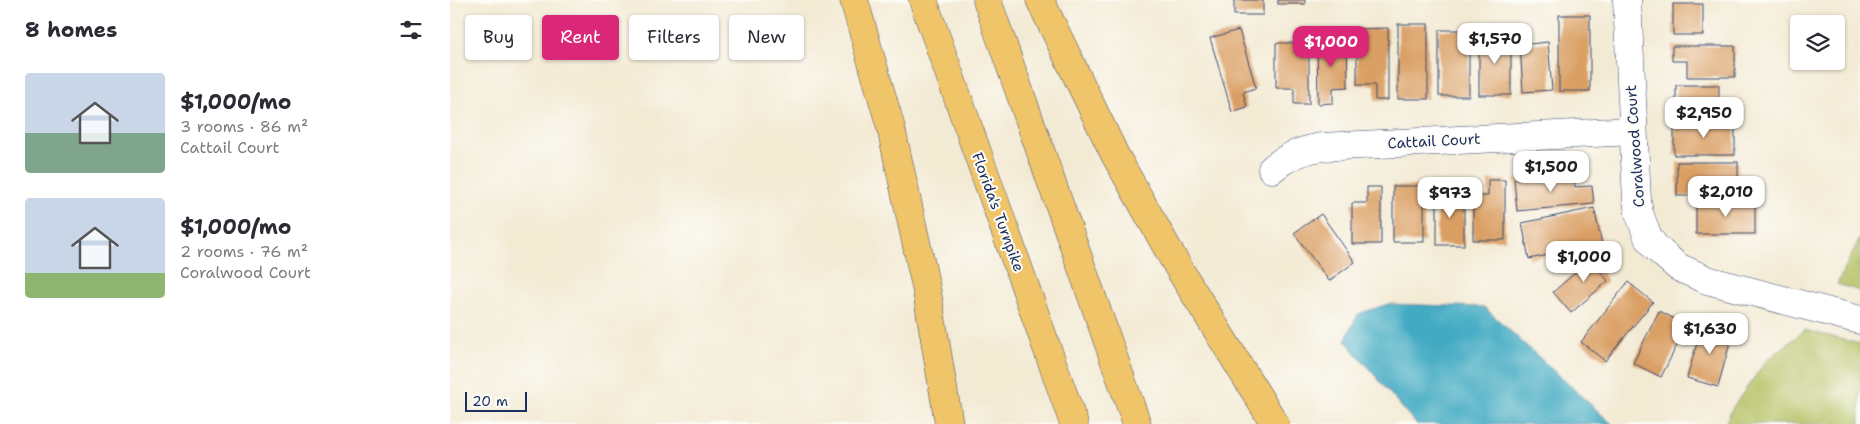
<!DOCTYPE html>
<html lang="en">
<head>
<meta charset="utf-8">
<style>
  body { margin:0; font-family:"Shantell Sans",sans-serif; background:#f7f7f7; color:#2b2b33; height:100vh; display:flex; flex-direction:column; font-size:19px; white-space:nowrap }
  * { box-sizing:border-box; margin:0 }
  p { font-size:16px; color:#7c7c81 }
  .icon { flex:none; width:28px; height:28px; fill:none; stroke:currentColor; stroke-width:2; stroke-linecap:round; stroke-linejoin:round }
  .map { position:relative; flex:1; overflow:hidden }
  .panel { display:flex; flex-direction:column; background:#fff; width:450px }
  .panel>* { flex:none }
  .top-card { position:absolute; left:15px; top:15px; width:475px; height:45px; display:flex; gap:10px }
  .fabs { position:absolute; left:1340px; top:15px; display:grid; gap:10px }
  .fabs a { display:grid; place-items:center; width:55px; height:55px; border-radius:5px; background:#fff; box-shadow:0 1px 4px #0004; font-size:25px }
  .scale { position:absolute; left:15px; bottom:12px; width:62px; box-sizing:border-box; padding-left:5px; border:2px solid #1b2f5e; border-top:0; font-size:14px; line-height:18px; white-space:nowrap; color:#1b2f5e; -webkit-text-stroke:4px #fdfcf7; paint-order:stroke }
  .price { position:absolute; translate:-50% -42px; padding:0 11px; border-radius:10px; background:#fff; color:#222; font-size:16px; line-height:32px; filter:drop-shadow(0 1px 2px #0008) }
  .price::after { content:''; position:absolute; left:50%; top:30px; width:15px; height:11px; margin-left:-8px; background:inherit; clip-path:polygon(0 0,100% 0,50% 100%) }
  .price.active { background:#db2777; color:#fff }
  ul { padding:0; list-style:none }
  li { display:flex; align-items:center; gap:15px; height:125px; padding:0 25px }
  li span { display:grid; place-items:center; flex:none; width:140px; height:100px; border-radius:5px; color:#555 }
  li>.icon { margin-inline-start:auto }
  span .icon { width:60px; height:60px; fill:#fffc; stroke-width:1 }
  li b { font-size:21px }
  h2 { display:flex; justify-content:space-between; align-items:center; height:60px; padding:0 25px; font-size:21px }
  .tag { padding:0 18px; border-radius:5px; background:#fff; box-shadow:0 1px 4px #0004; font-size:18px; line-height:45px }
  .tag.active { background:#db2777; color:#fff }
  main { display:flex; flex:1; min-height:0 }
  .map>svg:first-child { display:block }
</style>
</head>
<body>
<main>
<section class="panel">
<h2>8 homes<svg class="icon" aria-label="filters" viewBox="0 0 24 24"><path d="M4 7h16M4 17h16"/><circle cx="9" cy="7" r="2"/><circle cx="15" cy="17" r="2"/></svg></h2>
<ul>
<li><span style="background:linear-gradient(#c9d6e8 60%,#7fa58c 0)"><svg class="icon" aria-label="home" viewBox="0 0 24 24"><path d="M3 11l9-7 9 7M6 9v11h12V9"/></svg></span><div><b>$1,000/mo</b><p>3 rooms · 86 m²</p><p>Cattail Court</p></div></li>
<li><span style="background:linear-gradient(#c9d6e8 75%,#8fb573 0)"><svg class="icon" aria-label="home" viewBox="0 0 24 24"><path d="M3 11l9-7 9 7M6 9v11h12V9"/></svg></span><div><b>$1,000/mo</b><p>2 rooms · 76 m²</p><p>Coralwood Court</p></div></li>
</ul>
</section>
<div class="map">
<svg width="1410" height="424" viewBox="0 0 1410 424">
  <rect width="100%" height="100%" fill="#fdfcf7"/>
  <filter id="ink" filterUnits="userSpaceOnUse"><feTurbulence type="fractalNoise" baseFrequency=".02" numOctaves="2"/><feDisplacementMap in="SourceGraphic" scale="10" xChannelSelector="R" yChannelSelector="G"/><feConvolveMatrix kernelMatrix="1 2 1 2 8 2 1 2 1" color-interpolation-filters="sRGB"/></filter>
  <filter id="wash" filterUnits="userSpaceOnUse"><feTurbulence type="fractalNoise" baseFrequency=".0096" numOctaves="4" result="noise"/><feDisplacementMap in="SourceGraphic" scale="20" xChannelSelector="R" yChannelSelector="G"/><feGaussianBlur stdDeviation="1.12" result="paint"/><feColorMatrix in="noise" values="0 0 0 0 0 0 0 0 0 0 0 0 0 0 0 0 0 1.4 0 .05"/><feComposite in="paint" operator="in"/></filter>
  <g filter="url(#wash)">
    <rect width="100%" height="100%" fill="#f3ead4"/>
    <!-- green -->
    <g fill="#b4c062" stroke="#687860">
      <path d="M1410 238V291L1387 284Z"/>
      <path d="M1355 330 1410 344V424H1275L1283 407 1316 361Z"/>
    </g>
    <!-- water -->
    <path fill="#43abc3" stroke="#2f6d90" d="M938 304 1034 307 1162 424H966L895 340 908 314Z"/>
    <g id="blocks">
      <!-- building -->
      <g fill="#da9f64">
        <rect x="784" y="0" width="29" height="15"/>
        <rect x="828" y="0" width="27" height="4"/>
        <rect x="1223" y="4" width="30" height="31"/>
        <rect x="1109" y="15" width="31" height="76"/>
        <rect x="948" y="24" width="30" height="75"/>
        <path d="M938 28V100H925V85H907V29Z"/>
        <path d="M789 30 806 88 793 92 797 107 782 112 760 38Z"/>
        <rect x="989" y="30" width="30" height="66"/>
        <rect x="1029" y="35" width="32" height="60"/>
        <path d="M897 38 898 87 883 88V103L868 104 867 39Z"/>
        <path d="M1098 42 1102 90 1073 92 1070 45Z"/>
        <path d="M826 43H859V104H844V88H826Z"/>
        <path d="M1222 46H1285V77H1237V61H1222Z"/>
        <rect x="1226" y="85" width="43" height="29"/>
        <rect x="1224" y="123" width="61" height="32"/>
        <rect x="1227" y="162" width="61" height="34"/>
        <path d="M1124 175 1125 187 1142 186 1144 204 1067 211 1064 179Z"/>
        <path d="M1038 180H1055V240H1023V196H1038Z"/>
        <rect x="943" y="186" width="31" height="56"/>
        <path d="M917 187H931V244H902V203H917Z"/>
        <rect x="987" y="193" width="27" height="52"/>
        <rect x="1246" y="202" width="59" height="32"/>
        <path d="M1144 208 1152 244 1079 259 1072 223Z"/>
        <path d="M871 214 905 262 879 281 844 233Z"/>
        <path d="M1153 249 1162 259 1149 270 1158 281 1121 313 1103 292Z"/>
        <path d="M1178 282 1203 302 1155 361 1131 342Z"/>
        <path d="M1209 311 1237 325 1211 377 1183 363Z"/>
        <path d="M1253 322 1283 331 1268 387 1237 378Z"/>
      </g>
    </g>
  </g>
  <g filter="url(#ink)">
    <use href="#blocks" fill-opacity="0" stroke="#3b4b70" stroke-width="1"/>
    <g fill="none" stroke-linecap="round" stroke-linejoin="round">
      <!-- minor casing -->
      <g stroke="#3b4b70" stroke-width="29">
        <g id="minor">
          <path d="M1177 0 1187 200 1189 213 1198 237 1206 248 1228 267 1257 280 1410 320"/>
          <path d="M822 169C837 156 852 150 871 147L1183 131"/>
        </g>
      </g>
      <!-- highway casing -->
      <g stroke="#3b4b70" stroke-width="29">
        <g id="highway">
          <path d="M404 0 441 128 477 292 499 424"/>
          <path d="M473 0 624 424"/>
          <path d="M537 0 687 424"/>
          <path d="M590 0 665 155 728 267 825 424"/>
        </g>
      </g>
      <!-- minor -->
      <use href="#minor" stroke="#fff" stroke-width="28"/>
      <!-- highway -->
      <use href="#highway" stroke="#f0c469" stroke-width="28"/>
    </g>
  </g>
  <g text-anchor="middle" dominant-baseline="central" stroke-width="4" stroke-linejoin="round" paint-order="stroke">
    <!-- street labels -->
    <g font-size="15" fill="#1b2f5e" stroke="#fdfcf7">
      <text transform="translate(984 141) rotate(-3)">Cattail Court</text>
      <text transform="translate(1185 146) rotate(-94)">Coralwood Court</text>
      <text transform="translate(548 212) rotate(70)">Florida's Turnpike</text>
    </g>
  </g>
</svg>
<div class="fabs">
<a><svg class="icon" aria-label="layers" viewBox="0 0 24 24"><path d="M12 4l9 5-9 5-9-5zM3 14l9 5 9-5"/></svg></a>
</div>
<div class="scale">20 m</div>
<b class="price" style="left:1045px;top:65px">$1,570</b>
<b class="price active" style="left:881px;top:68px">$1,000</b>
<b class="price" style="left:1254px;top:139px">$2,950</b>
<b class="price" style="left:1101px;top:193px">$1,500</b>
<b class="price" style="left:1276px;top:218px">$2,010</b>
<b class="price" style="left:1000px;top:219px">$973</b>
<b class="price" style="left:1134px;top:283px">$1,000</b>
<b class="price" style="left:1260px;top:355px">$1,630</b>
<div class="top-card">
<a class="tag">Buy</a>
<a class="tag active">Rent</a>
<a class="tag">Filters</a>
<a class="tag">New</a>
</div>
</div>
</main>
</body>
</html>
